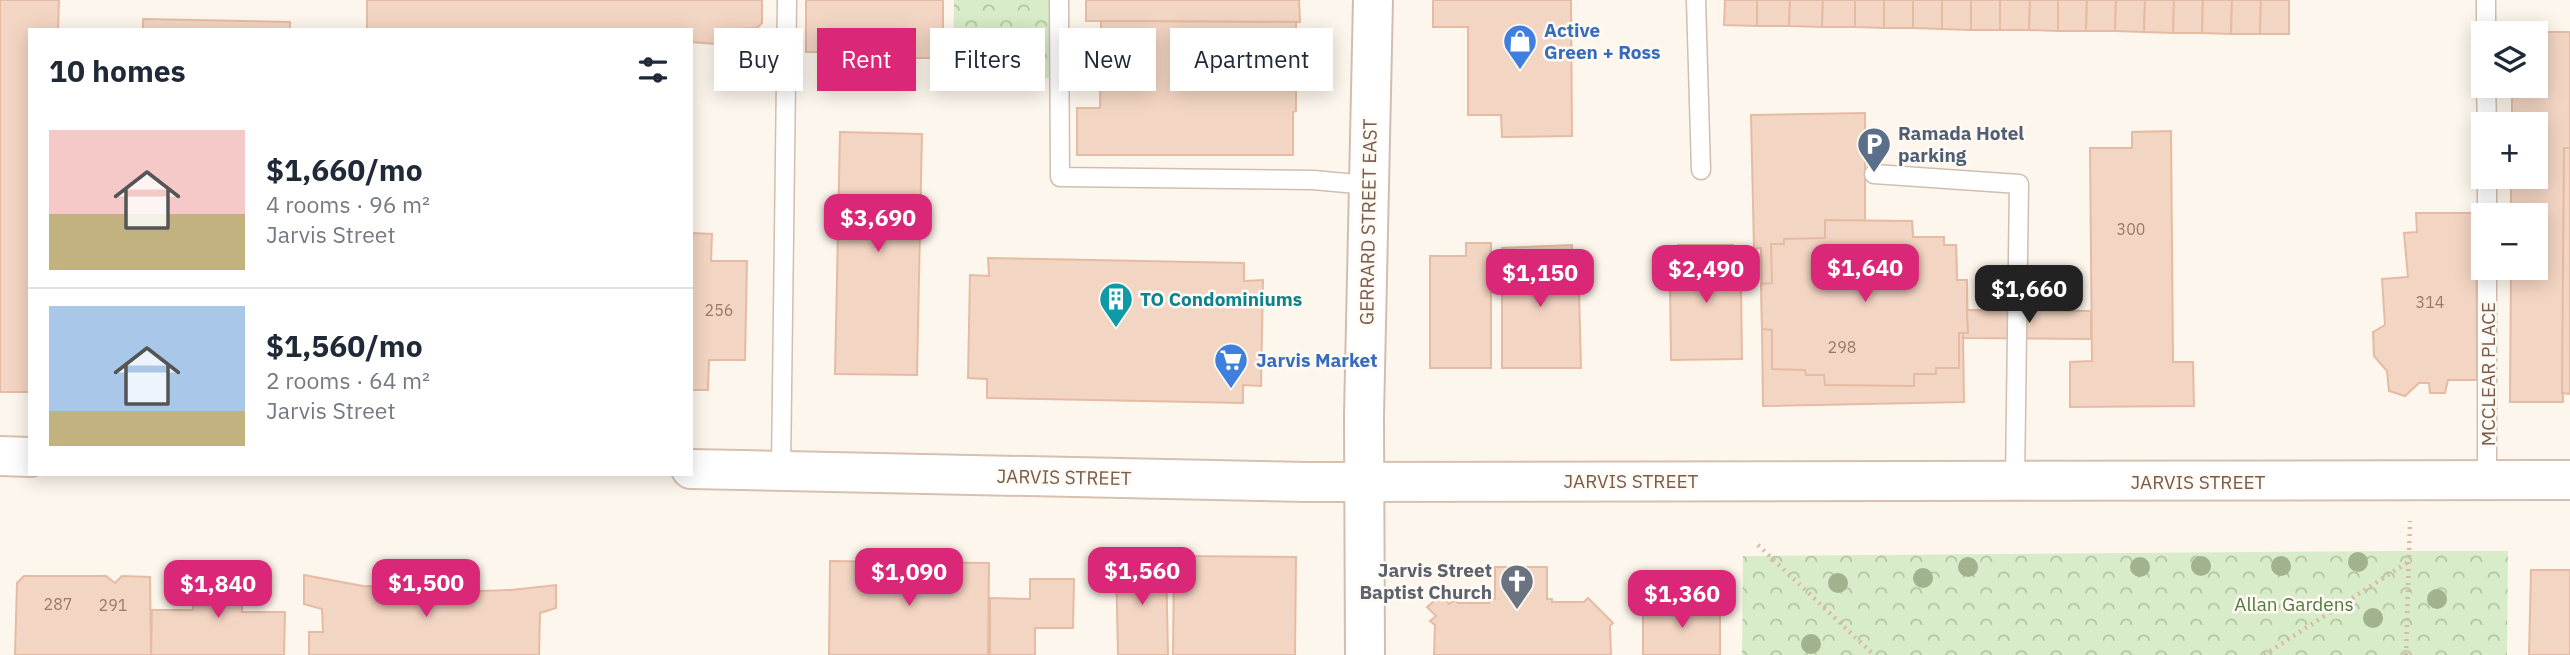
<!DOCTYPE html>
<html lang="en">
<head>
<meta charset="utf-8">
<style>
  body { margin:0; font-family:"IBM Plex Sans",sans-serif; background:#f2f2f3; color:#1f2937; height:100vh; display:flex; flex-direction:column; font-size:26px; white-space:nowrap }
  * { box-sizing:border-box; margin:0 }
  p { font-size:23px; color:#747a83 }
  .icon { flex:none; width:38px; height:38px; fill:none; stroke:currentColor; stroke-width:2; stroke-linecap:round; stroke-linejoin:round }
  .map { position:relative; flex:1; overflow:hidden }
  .details { position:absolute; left:28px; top:28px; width:665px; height:448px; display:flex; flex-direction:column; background:#fff; border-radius:0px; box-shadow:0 4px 18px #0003 }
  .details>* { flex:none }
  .hud { position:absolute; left:714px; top:28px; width:665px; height:63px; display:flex; gap:14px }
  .fabs { position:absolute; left:2471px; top:21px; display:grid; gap:14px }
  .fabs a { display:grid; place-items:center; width:77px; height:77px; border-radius:0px; background:#fff; box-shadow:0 4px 18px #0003; font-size:35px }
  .price { position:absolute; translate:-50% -60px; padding:0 16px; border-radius:14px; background:#db2777; color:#fff; font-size:23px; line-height:46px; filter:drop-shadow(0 2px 4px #0008) }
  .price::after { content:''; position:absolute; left:50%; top:42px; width:21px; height:16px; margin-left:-10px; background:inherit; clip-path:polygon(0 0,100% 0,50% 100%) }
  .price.current { background:#222; color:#fff }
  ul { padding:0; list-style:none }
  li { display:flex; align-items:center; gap:21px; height:175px; padding:0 21px }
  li+li { border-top:2px solid #e0e1e3 }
  li span { display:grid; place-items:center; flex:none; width:196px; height:140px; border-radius:0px; color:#555 }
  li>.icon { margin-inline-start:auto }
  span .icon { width:84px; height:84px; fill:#fffc; stroke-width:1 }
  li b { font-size:30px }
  h2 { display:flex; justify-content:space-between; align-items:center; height:84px; padding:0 21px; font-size:30px }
  .pill { padding:0 24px; border-radius:0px; background:#fff; box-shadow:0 4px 18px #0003; font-size:24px; line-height:63px }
  .pill.current { background:#db2777; color:#fff }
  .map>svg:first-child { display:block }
</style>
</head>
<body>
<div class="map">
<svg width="2570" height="655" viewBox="0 0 2570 655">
  <defs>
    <pattern id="park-crowns" width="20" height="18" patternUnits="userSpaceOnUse" patternTransform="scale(1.75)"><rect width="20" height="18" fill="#d8ecc9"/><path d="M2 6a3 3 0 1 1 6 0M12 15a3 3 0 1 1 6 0" fill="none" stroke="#b4c2a5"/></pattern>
  </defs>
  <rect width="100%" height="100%" fill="#fdf6ec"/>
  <!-- park -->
  <g fill="url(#park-crowns)">
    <path d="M954 0H1049V78H953Z"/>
    <path d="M2397 551H2508L2507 655H1742L1743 556Z"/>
  </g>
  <!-- building -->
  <g fill="#f3d5c3" stroke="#e6bba3" stroke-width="2">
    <path d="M0 0H59L58 30H30V392H0Z"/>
    <path d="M367 0H762V23L757 28 722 30 721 38 715 44 691 42V30H367Z"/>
    <path d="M806 0H943V58H903V86H838V52H806Z"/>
    <path d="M1086 0H1299L1300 22 1086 21Z"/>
    <path d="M1433 0H1571L1572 136 1502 137 1501 115H1468V27H1433Z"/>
    <path d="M1725 0H1757V26L1724 25Z"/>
    <path d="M1757 0H1790L1789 26H1757Z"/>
    <path d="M1790 0H1823L1822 27 1789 26Z"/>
    <path d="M1823 0H1855V27H1822Z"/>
    <path d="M1855 0H1884V28L1855 27Z"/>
    <rect x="1884" y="0" width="29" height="28"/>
    <path d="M1913 0H1942V29L1913 28Z"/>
    <path d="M1942 0H1971V30L1942 29Z"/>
    <rect x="1971" y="0" width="29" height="30"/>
    <path d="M2000 0H2030L2029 30H2000Z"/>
    <path d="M2030 0H2058V31L2029 30Z"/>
    <path d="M2058 0H2087L2086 31H2058Z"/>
    <path d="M2087 0H2116L2115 31H2086Z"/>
    <path d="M2116 0H2145L2144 32 2115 31Z"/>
    <path d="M2145 0H2174L2173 33 2144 32Z"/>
    <path d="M2174 0H2203L2202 33H2173Z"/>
    <path d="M2203 0H2232L2231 34 2202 33Z"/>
    <path d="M2232 0H2261L2260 34H2231Z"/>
    <path d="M2261 0H2289V34H2260Z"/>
    <path d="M143 19 290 22V30H143Z"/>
    <path d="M1101 21 1296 22V111L1293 112V155H1077V108H1100Z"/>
    <path d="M2512 32H2570V148H2564L2563 402H2510L2511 268H2536V215H2511V177H2536V124H2512V86H2536V33Z"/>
    <path d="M1865 113V221H1912L1913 237H1944V245H1956L1957 280H1967L1968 333H1963L1964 402 1763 406 1761 248 1754 249 1751 115Z"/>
    <path d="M2171 131 2173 362H2193L2194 406 2070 407V362L2092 361 2090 148H2132V132Z"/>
    <path d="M840 132 922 134 917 375 835 374Z"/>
    <path d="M2564 148H2570V394L2562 393Z"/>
    <path d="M2416 213H2476L2477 380H2448L2445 393H2430L2429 383H2419L2405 396 2389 391 2387 371 2374 356 2373 332 2385 325 2382 279 2408 277 2404 233 2417 232Z"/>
    <path d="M1825 220 1912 221 1913 237H1944V245H1956L1957 280H1967V310L1968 333H1959V368H1936V374H1914V386L1825 385 1824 375H1806L1805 370 1772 369V330L1762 329 1761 284 1772 283 1771 244H1784V239L1825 238Z"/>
    <path d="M691 233 712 234 711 261H747L745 360H709L708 390H691Z"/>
    <path d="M1466 243H1491V368H1430V256H1466Z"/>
    <path d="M1572 245 1571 285 1579 293 1581 368H1502V248Z"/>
    <path d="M1678 245H1733L1734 277 1741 286 1742 359 1671 360 1670 282 1678 275Z"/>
    <path d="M988 258 1244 263V281L1263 280 1261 386 1243 385V403L987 398V379L968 378 970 275 989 276Z"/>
    <path d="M1967 310 2091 311V339L1963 338V333H1968Z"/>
    <path d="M1174 556 1296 557 1295 655H1173Z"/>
    <path d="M1166 559 1168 655H1118L1116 560Z"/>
    <path d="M830 561 989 563 988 655H829Z"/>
    <path d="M194 564H243L242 612H285L284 655H151L152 610H193Z"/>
    <path d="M1495 567H1547V599H1552V602H1584L1588 598 1613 623 1610 626 1611 655H1434L1435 625 1430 621 1436 616 1427 607 1442 594 1449 604 1454 600 1458 603H1489L1490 600 1495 599Z"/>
    <path d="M2531 570H2570V655H2529Z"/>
    <path d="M304 575 363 586 410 588 409 575 454 576 451 592 511 590 556 585V608L540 613 539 655H309V632H323L322 609 304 604Z"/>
    <path d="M24 576H106L115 583 122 576 150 577 151 655H15L17 583Z"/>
    <path d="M1030 579H1074L1073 628H1035V655H990V598L1030 599Z"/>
    <path d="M1698 595 1697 611H1720V655H1643V610L1672 609 1671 596Z"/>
  </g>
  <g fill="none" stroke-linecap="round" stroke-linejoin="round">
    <!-- service casing -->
    <g stroke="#d1beb0" stroke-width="21">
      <g id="service">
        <path d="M1059 0 1060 177 1313 180 1368 185"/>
        <path d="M1696 0 1701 170"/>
        <path d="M2486 0V33"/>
        <path d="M2486 86 2487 124"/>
        <path d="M1874 174 2019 184 2015 482"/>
        <path d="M2487 177V215"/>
        <path d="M2487 268V480"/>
        <path d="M781 470 787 0"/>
      </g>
    </g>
    <!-- tertiary casing -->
    <g stroke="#d1beb0" stroke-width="42">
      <path id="tertiary" d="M1365 655 1364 416 1373 0"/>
    </g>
    <!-- secondary casing -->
    <g stroke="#d6c0b0" stroke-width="42">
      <g id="secondary">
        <path d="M0 456 30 457"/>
        <path d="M691 469 1308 482 2570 480"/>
      </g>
    </g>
    <!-- path -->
    <g stroke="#d9b8a5" stroke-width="4.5" stroke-dasharray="2 5" stroke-linecap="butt">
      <path d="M1758 545 1874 655"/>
      <path d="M2264 655 2408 562"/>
      <path d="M2406 655 2410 521"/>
    </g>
    <!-- service -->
    <use href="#service" stroke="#fff" stroke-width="18"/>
    <!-- tertiary -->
    <use href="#tertiary" stroke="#fff" stroke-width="38"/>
    <!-- secondary -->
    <use href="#secondary" stroke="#fff" stroke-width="38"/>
  </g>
  <!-- trees -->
  <g fill="#a0b28e">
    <circle cx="2358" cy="562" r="10"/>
    <circle cx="2201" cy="566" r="10"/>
    <circle cx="2281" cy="566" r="10"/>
    <circle cx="1968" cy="567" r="10"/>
    <circle cx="2140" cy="567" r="10"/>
    <circle cx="1923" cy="578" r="10"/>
    <circle cx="1838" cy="583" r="10"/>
    <circle cx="2437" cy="599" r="10"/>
    <circle cx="2373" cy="618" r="10"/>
    <circle cx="1811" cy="644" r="10"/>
  </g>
  <!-- icons -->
  <defs>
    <g id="shop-pin" transform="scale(1.75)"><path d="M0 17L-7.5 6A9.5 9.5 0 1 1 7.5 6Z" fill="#3f7fe0" stroke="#fffaf3"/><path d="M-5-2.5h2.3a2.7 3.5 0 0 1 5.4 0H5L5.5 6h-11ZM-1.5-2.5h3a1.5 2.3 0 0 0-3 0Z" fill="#fff"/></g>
    <g id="parking-pin" transform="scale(1.75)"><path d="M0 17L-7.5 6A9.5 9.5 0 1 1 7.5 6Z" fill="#5c6f8a" stroke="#fffaf3"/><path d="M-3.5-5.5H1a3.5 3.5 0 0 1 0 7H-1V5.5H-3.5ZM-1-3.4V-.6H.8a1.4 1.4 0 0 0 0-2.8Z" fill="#fff"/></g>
    <g id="building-pin" transform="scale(1.75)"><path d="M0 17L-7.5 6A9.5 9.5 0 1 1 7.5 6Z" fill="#0f9aa8" stroke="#fffaf3"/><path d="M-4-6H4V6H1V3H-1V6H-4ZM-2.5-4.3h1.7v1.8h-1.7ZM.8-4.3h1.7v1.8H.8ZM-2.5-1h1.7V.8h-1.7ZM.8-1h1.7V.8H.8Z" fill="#fff"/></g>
    <g id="supermarket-pin" transform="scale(1.75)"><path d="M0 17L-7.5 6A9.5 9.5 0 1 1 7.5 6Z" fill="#3f7fe0" stroke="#fffaf3"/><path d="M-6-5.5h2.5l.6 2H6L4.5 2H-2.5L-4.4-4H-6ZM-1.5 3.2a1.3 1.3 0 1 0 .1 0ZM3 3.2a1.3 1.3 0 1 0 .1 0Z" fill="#fff"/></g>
    <g id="church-pin" transform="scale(1.75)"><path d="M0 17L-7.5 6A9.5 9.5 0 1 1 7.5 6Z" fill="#6b7280" stroke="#fffaf3"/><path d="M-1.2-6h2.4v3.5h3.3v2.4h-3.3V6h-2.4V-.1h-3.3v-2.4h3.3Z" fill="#fff"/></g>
  </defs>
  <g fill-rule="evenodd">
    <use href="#shop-pin" x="1520" y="41"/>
    <use href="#parking-pin" x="1874" y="144"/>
    <use href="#building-pin" x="1116" y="299"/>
    <use href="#supermarket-pin" x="1231" y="360"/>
    <use href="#church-pin" x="1517" y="581"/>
  </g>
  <g text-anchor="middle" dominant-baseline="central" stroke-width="5" stroke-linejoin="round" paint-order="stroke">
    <!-- number labels -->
    <g font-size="16" fill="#987a6a">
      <text x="2131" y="229">300</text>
      <text x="2430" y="302">314</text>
      <text x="719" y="310">256</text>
      <text x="1842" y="347">298</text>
      <text x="58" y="604">287</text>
      <text x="113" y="605">291</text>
    </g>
    <!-- shop labels -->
    <g font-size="19" font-weight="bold" fill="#366cbe" stroke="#fffaf3" text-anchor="start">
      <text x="1544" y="30">Active<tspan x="1544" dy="22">Green + Ross</tspan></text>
      <text x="1256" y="360">Jarvis Market</text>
    </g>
    <!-- service labels -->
    <g font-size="19" font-weight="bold" fill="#4e5e75" stroke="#fffaf3" text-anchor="start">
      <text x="1898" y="133">Ramada Hotel<tspan x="1898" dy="22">parking</tspan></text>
    </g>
    <!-- street labels -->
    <g font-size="19" fill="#7a5c4d" stroke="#fffaf3">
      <text transform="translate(1368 222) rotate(-89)">GERRARD STREET EAST</text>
      <text transform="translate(2488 374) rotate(-90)">MCCLEAR PLACE</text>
      <text transform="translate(1064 477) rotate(1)">JARVIS STREET</text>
      <text x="1631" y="481">JARVIS STREET</text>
      <text x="2198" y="482">JARVIS STREET</text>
    </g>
    <!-- culture labels -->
    <g font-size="19" font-weight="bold" fill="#0d838f" stroke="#fffaf3" text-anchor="start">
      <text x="1140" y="299">TO Condominiums</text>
    </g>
    <!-- worship labels -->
    <g font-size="19" font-weight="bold" fill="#5b616d" stroke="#fffaf3" text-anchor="end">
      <text x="1492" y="570">Jarvis Street<tspan x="1492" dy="22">Baptist Church</tspan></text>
    </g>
    <!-- park labels -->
    <g font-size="19" fill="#537a41" stroke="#fffaf3">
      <text x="2294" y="604">Allan Gardens</text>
    </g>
  </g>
</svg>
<div class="fabs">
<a><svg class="icon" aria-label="layers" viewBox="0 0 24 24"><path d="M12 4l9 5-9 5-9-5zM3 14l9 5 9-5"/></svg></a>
<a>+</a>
<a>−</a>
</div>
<b class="price" style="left:878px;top:254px">$3,690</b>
<b class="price" style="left:1865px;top:304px">$1,640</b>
<b class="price" style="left:1706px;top:305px">$2,490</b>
<b class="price" style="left:1540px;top:309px">$1,150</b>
<b class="price current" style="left:2029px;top:325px">$1,660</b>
<b class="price" style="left:1142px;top:607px">$1,560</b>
<b class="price" style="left:909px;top:608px">$1,090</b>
<b class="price" style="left:426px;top:619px">$1,500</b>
<b class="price" style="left:218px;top:620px">$1,840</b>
<b class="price" style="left:1682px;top:630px">$1,360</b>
<div class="hud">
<a class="pill">Buy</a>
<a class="pill current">Rent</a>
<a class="pill">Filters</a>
<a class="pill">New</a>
<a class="pill">Apartment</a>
</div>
<section class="details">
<h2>10 homes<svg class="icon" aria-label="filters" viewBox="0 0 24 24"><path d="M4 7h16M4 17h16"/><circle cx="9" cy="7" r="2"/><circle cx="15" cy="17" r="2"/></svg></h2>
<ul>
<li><span style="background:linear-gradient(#f6c9c9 60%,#c2b280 0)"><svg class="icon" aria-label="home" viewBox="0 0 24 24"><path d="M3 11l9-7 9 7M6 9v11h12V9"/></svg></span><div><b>$1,660/mo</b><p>4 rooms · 96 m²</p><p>Jarvis Street</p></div></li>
<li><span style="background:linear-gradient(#a9c7e8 75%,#c2b280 0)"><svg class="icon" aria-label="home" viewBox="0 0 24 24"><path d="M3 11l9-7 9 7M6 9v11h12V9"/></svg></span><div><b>$1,560/mo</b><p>2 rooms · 64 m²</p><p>Jarvis Street</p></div></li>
</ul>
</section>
</div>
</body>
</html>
